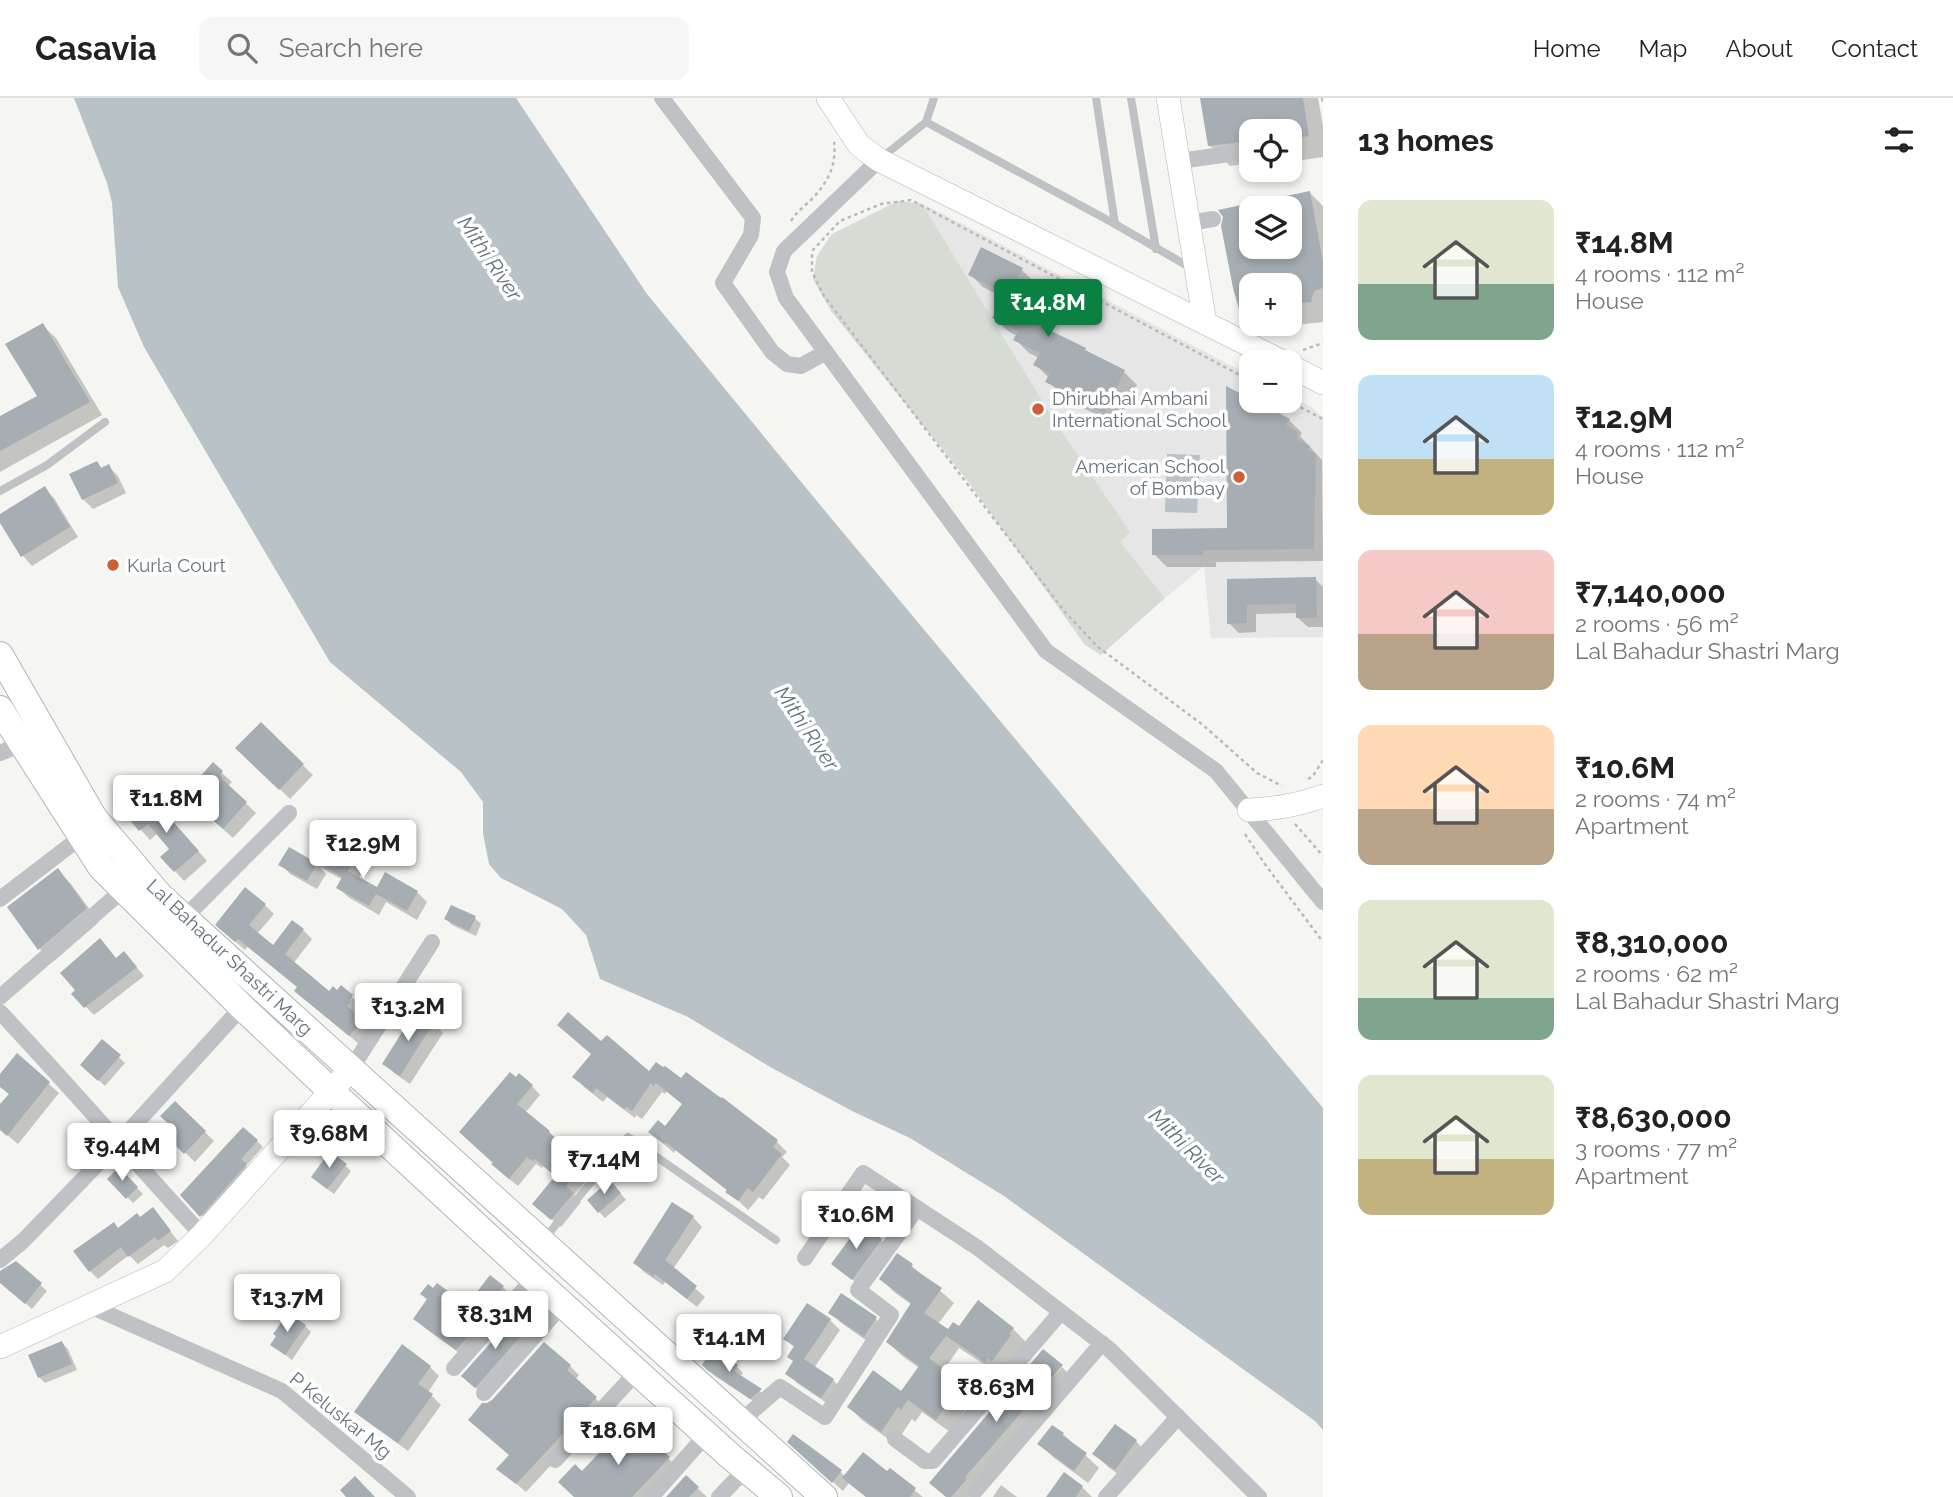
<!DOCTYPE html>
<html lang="en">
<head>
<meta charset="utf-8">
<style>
  body { margin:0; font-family:Raleway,sans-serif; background:#f6f6f6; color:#222; height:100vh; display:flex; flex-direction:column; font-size:26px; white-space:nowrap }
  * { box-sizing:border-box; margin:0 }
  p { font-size:23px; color:#767676 }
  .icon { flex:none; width:38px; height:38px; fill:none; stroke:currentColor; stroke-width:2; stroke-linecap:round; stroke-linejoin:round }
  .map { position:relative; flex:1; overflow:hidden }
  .side { display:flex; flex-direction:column; background:#fff; width:630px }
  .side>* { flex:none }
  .fabs { position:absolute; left:1239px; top:21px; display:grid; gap:14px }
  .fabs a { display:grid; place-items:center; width:63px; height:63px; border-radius:14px; background:#fff; box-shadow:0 4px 10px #0003; font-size:35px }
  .price { position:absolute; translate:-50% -60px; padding:0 16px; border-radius:7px; background:#fff; color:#222; font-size:23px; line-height:46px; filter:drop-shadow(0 2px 4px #0008) }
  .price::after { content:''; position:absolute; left:50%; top:42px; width:21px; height:16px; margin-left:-10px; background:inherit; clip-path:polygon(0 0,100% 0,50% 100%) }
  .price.active { background:#0b8043; color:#fff }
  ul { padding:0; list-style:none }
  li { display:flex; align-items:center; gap:21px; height:175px; padding:0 35px }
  li span { display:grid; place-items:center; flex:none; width:196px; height:140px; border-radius:14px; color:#555 }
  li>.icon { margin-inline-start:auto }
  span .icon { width:84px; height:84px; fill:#fffc; stroke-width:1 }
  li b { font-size:30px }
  h2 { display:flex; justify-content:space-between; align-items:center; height:84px; padding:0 35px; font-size:30px }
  header { display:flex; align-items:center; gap:42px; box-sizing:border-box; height:98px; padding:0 35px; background:#fff; border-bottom:2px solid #e0e0e0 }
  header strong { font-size:33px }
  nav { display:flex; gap:38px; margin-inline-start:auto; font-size:24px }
  .search { width:490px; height:63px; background:#f6f6f6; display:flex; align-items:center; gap:18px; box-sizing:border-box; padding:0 24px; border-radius:14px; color:#767676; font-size:26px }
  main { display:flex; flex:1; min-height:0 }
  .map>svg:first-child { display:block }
</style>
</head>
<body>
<header>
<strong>Casavia</strong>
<div class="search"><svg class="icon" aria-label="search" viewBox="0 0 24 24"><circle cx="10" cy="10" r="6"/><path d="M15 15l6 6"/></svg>Search here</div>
<nav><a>Home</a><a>Map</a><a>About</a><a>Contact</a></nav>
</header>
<main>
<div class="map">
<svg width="1323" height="1399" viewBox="0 0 1323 1399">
  <rect width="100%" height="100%" fill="#f5f5f1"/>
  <!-- built -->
  <path fill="#e5e6e5" d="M898 103 922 106 961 125 1251 278V303H1290V298L1313 310 1323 320V539L1211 540 1204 468 1165 500 1119 444 1052 500 967 382 831 213 813 181 817 158 832 136Z"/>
  <!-- green -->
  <path fill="#d6dbd3" d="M898 103 922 106 1057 327 1130 434 1120 444 1165 500 1101 557 1085 547 967 382 831 213 813 181 817 158 832 136Z"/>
  <!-- water -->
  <g fill="#b9c2c7">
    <path d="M74 0H516L647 196 830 419 1323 1010V1332L1315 1323 1004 1098 910 1040 854 1014 772 970 688 919 600 881 586 837 562 811 501 780 489 766 483 735V704L461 674 330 564 144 249 118 189 112 105 107 85Z"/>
    <path d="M1167 356 1200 357 1197 415 1165 414Z"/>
  </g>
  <!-- shadow -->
  <g fill="#0003" fill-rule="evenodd">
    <path d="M1202 0H1318L1323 28V59L1290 64V33H1251V65L1230 68 1210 48Z"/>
    <path d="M1310 95 1323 108V224L1260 231 1256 226H1290V187H1251V221L1240 210 1225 118 1221 113ZM1251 110H1290V149H1251Z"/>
    <path d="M1022 172 1035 185 1025 204 1040 211 1053 225 1048 234 1124 274 1137 287 1117 327 1077 307 1071 301 1061 296 1048 283 1049 280 1036 267 1039 260 1029 255 1016 242 1017 238 1008 233 994 220 1004 200 983 189 970 176Z"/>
    <path d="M42 227 56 240 102 317 0 374V320L39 298Z"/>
    <path d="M1228 291 1289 322 1302 335 1300 338 1322 362 1323 463 1216 464V469H1167L1154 456 1229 432Z"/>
    <path d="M97 365 103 371 108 368 118 378 126 395 93 411 83 401Z"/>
    <path d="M44 391 54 400 78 439 32 468 23 458 0 421V418Z"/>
    <path d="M1315 481 1323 489V529H1308L1298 520V515L1256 516V534L1239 535 1229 525 1228 483Z"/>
    <path d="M261 626 313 677 290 701 238 650Z"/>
    <path d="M213 667 232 684 228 688 231 691 256 715 233 740 196 707Z"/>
    <path d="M164 714 207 763 184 783 175 773 172 751 158 735 150 742 131 721Z"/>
    <path d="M289 751 317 767 312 760 353 763 363 773 358 781 378 792 386 776 417 794 427 804 417 822 386 804 379 817 348 799 338 789 343 782 320 769 326 776 317 791 290 776 281 766Z"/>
    <path d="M58 773 71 786 99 824 53 864 40 851Z"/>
    <path d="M265 807 274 816 257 836 273 849 303 832 312 841 293 866 329 895 337 894 341 890 361 907 357 913 358 914 356 918 371 932 359 946 306 901 299 890 248 848 245 852 226 835Z"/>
    <path d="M475 820 481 826 476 838 452 827 446 821Z"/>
    <path d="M117 861 132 864 144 878 94 917 73 896Z"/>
    <path d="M433 925 443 935 410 986 394 975 384 965Z"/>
    <path d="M102 944 125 965 105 988 82 967Z"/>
    <path d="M602 946 650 976 682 982 723 1001 777 1044 787 1054 782 1059 790 1067 763 1102 759 1099 748 1112 728 1093 676 1052 674 1055 650 1034 666 1030 684 1006 667 993 665 996 662 994 642 1021 636 1017 635 1020 607 999 603 1004 584 989 575 979Z"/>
    <path d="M17 958 59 995 18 1046 0 1031V1009L10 997 0 988V978Z"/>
    <path d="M532 988 540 997 525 1015 582 1066 577 1072 587 1082 574 1097 581 1104 561 1129 543 1114 557 1079 544 1068 542 1070 536 1066 518 1088 502 1075 495 1065 469 1042Z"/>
    <path d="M175 1005 214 1043 195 1064 167 1037 174 1030Z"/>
    <path d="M257 1043 263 1049 246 1068 252 1074 207 1123 183 1097Z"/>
    <path d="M345 1067 351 1073 334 1096 319 1085Z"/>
    <path d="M119 1072 143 1096 133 1105 109 1081Z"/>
    <path d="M616 1090 626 1102 605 1120 599 1114Z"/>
    <path d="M153 1112 178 1143 168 1150 164 1147 138 1166 129 1157 98 1181 90 1173 118 1132 140 1121Z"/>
    <path d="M693 1119 702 1129 673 1171 705 1199 697 1209 665 1184 663 1187 644 1174 635 1165Z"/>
    <path d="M881 1142 890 1152 863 1190 833 1166Z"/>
    <path d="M16 1165 47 1193 32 1211 0 1183V1176Z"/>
    <path d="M912 1168 954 1205 938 1226 948 1234 959 1231H1013L1026 1244 999 1276 959 1250 943 1273 965 1289 978 1302 972 1311 968 1308 950 1334 922 1314 915 1324 912 1321 895 1346 862 1322 849 1309 901 1295 919 1270 901 1257 888 1244 912 1207 894 1194 881 1181Z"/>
    <path d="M503 1189 512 1199 466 1260 425 1230 416 1221 467 1210Z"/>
    <path d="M808 1207 830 1222 840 1232 814 1270 833 1282 842 1292 831 1308 797 1285 787 1275 794 1264 795 1250 785 1240Z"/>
    <path d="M831 1214 876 1221 885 1231 874 1248 840 1224Z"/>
    <path d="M517 1217 534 1234 486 1299 463 1278Z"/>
    <path d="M305 1228 311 1234 292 1262 272 1247Z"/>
    <path d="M62 1245 68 1251 77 1272 45 1285 39 1279Z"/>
    <path d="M402 1249 430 1269 439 1278 428 1294 441 1307 408 1353 365 1322 356 1313Z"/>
    <path d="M704 1267 737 1269 743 1275 740 1279 766 1298 758 1306 715 1278Z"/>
    <path d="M570 1268 579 1277 575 1282 605 1309 526 1394 499 1371 510 1357 487 1307Z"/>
    <path d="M1062 1269 1071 1278 969 1399H946Z"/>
    <path d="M1116 1329 1136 1343 1149 1357 1129 1384 1108 1369 1095 1356Z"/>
    <path d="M1063 1336 1099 1370 1088 1385 1053 1359 1040 1346Z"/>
    <path d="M799 1354 841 1374 845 1379 888 1376 890 1373 923 1399H866L849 1385 843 1393Z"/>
    <path d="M668 1360 682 1374 658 1399H575L582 1375Z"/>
    <path d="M1064 1377 1082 1389 1092 1399H1048Z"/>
    <path d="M687 1380 707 1399H668Z"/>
    <path d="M1001 1387 1017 1399H993Z"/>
  </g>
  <!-- building -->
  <g fill="#a7aeb3">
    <path d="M1200 0H1303L1309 38 1290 41V33H1251V43L1208 48Z"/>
    <path d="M1310 93 1323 164V190L1314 193 1311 204 1290 206V187H1251V210L1239 211 1233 190 1221 128 1223 119 1218 112 1251 105V149H1290V110H1257V104Z"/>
    <path d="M981 149 1023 170 1010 195 1041 210 1033 224 1086 250 1085 252 1125 272 1104 315 1061 294 1062 292 1045 284 1050 275 1033 267 1040 255 1013 242 1018 233 992 220 1005 195 968 177Z"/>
    <path d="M43 225 90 304 0 353V318L37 298 5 246Z"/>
    <path d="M1226 288 1251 301V303H1256L1290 321 1286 327 1298 334 1297 341 1310 348 1308 352 1316 356 1314 451 1203 452V457H1152V431L1227 430Z"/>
    <path d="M97 363 101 370 109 366 118 385 82 402 69 376Z"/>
    <path d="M45 388 70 429 21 459 0 425V416Z"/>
    <path d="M1316 479 1317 520H1296V506L1247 507V525L1227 526V481Z"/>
    <path d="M261 624 304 666 279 692 235 650Z"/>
    <path d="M213 664 223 673 220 677 223 680 222 681 247 704 223 731 184 697Z"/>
    <path d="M154 702 199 753 174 774 160 759 169 751 148 726 139 733 128 720Z"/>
    <path d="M320 743 354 762 348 773 377 789 385 774 418 793 407 813 376 796 369 808 336 790 342 779 310 760Z"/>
    <path d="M289 749 317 765 307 783 278 767Z"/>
    <path d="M58 770 87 810 38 852 7 809Z"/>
    <path d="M245 789 266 806 249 827 273 847 292 822 304 831 285 856 329 893 333 888 337 892 341 887 353 897 349 903 351 904 347 908 363 922 349 938 294 893 297 889 238 841 235 844 215 827Z"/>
    <path d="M451 807 476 818 469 833 444 821Z"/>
    <path d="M100 840 116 860 124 853 137 869 84 910 71 896 75 892 60 875Z"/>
    <path d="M416 912 434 924 400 978 382 966Z"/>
    <path d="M568 914 601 943 607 937 649 973 656 964 663 969 665 968 681 980 686 974 721 1000 722 999 778 1042 773 1049 782 1056 753 1094 748 1090 738 1103 725 1094 727 1092 665 1044 664 1046 648 1034 658 1022 665 1028 682 1006 656 985 654 988 651 985 632 1013 626 1009 624 1011 596 990 593 995 572 979 591 956 557 927Z"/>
    <path d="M102 941 121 957 98 983 80 967Z"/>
    <path d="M17 955 50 984 7 1038 0 1032V1006L9 996 0 989V976Z"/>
    <path d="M510 974 516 979 519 975 533 987 517 1006 550 1033 549 1034 574 1057 569 1063 580 1072 566 1088 574 1095 551 1122 532 1106 555 1078 535 1061 533 1063 527 1059 509 1081 491 1066 493 1065 459 1034Z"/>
    <path d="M175 1003 206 1033 184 1056 165 1037 172 1029 160 1018Z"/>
    <path d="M243 1029 258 1042 241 1061 247 1066 200 1119 180 1097Z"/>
    <path d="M330 1053 347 1066 327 1091 311 1079Z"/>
    <path d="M119 1069 138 1089 126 1101 107 1081Z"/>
    <path d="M610 1082 621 1095 598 1115 587 1102Z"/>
    <path d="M672 1104 694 1118 665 1162 697 1188 687 1201 655 1176 654 1179 633 1165Z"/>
    <path d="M153 1109 171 1133 158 1143 155 1139 128 1159 121 1149 89 1174 73 1153 114 1124 118 1130 137 1115 140 1119Z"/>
    <path d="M859 1125 882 1141 852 1182 831 1166 853 1136 851 1135Z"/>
    <path d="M897 1155 913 1166 911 1169 942 1190 924 1215 948 1231 953 1224 959 1228 978 1202 1014 1230 1009 1236 1011 1237 992 1263 988 1260 985 1264 946 1238 929 1260 966 1288 958 1299 954 1296 936 1322 908 1302 901 1312 898 1309 881 1334 847 1309 873 1272 901 1293 919 1268 886 1244 911 1205 879 1181Z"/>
    <path d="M16 1163 42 1185 25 1206 0 1185V1173Z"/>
    <path d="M490 1177 504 1188 483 1216 486 1218 456 1252 413 1221 427 1201 420 1196 428 1186 433 1190 437 1185 467 1207Z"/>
    <path d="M841 1195 877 1219 864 1239 828 1215Z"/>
    <path d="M807 1205 831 1221 804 1261 834 1281 821 1300 785 1276 793 1263 787 1259 794 1248 783 1241Z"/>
    <path d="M288 1215 306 1227 285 1257 270 1247 276 1238 273 1236Z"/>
    <path d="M517 1215 526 1223 523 1226 528 1230 475 1290 461 1278Z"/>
    <path d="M62 1243 72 1266 38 1280 28 1257Z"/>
    <path d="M544 1244 571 1267 567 1272 597 1299 516 1386 496 1371 509 1357 468 1322 482 1305H487L492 1302Z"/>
    <path d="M402 1246 431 1268 418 1286 433 1296 398 1345 354 1314Z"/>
    <path d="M713 1250 738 1267 734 1273 762 1291 750 1301 707 1272 702 1267Z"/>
    <path d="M1043 1251 1063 1267 965 1379 967 1381 951 1399H946L929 1385Z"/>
    <path d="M630 1322 670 1359 632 1399H574L558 1384 575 1366 582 1373Z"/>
    <path d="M1115 1326 1137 1342 1115 1372 1092 1356Z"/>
    <path d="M1052 1327 1064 1335 1062 1337 1087 1355 1074 1373 1037 1346Z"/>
    <path d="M793 1336 842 1372 832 1385 787 1344Z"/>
    <path d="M863 1354 887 1373 890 1370 916 1390 910 1399H866L842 1380Z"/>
    <path d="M1064 1374 1083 1388 1076 1399H1046Z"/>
    <path d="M686 1377 699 1389 689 1399H666Z"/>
    <path d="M355 1378 375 1399H346L340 1392Z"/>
  </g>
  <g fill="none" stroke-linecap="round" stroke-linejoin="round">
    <!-- secondary casing -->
    <g stroke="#b3b7bb" stroke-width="24">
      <g id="secondary">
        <path d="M828 0 859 47 879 62 1283 264"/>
        <path d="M1168 0 1205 225"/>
        <path d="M1290 268 1323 285"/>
        <path d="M1249 712C1276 711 1298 707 1323 698"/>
        <path d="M0 1249 165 1173 202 1137 351 971"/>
      </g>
    </g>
    <!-- primary casing -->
    <g stroke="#b2b6b9" stroke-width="28">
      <g id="primary">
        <path d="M0 557 94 720 161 799 824 1399"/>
        <path d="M0 611 101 769 242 909 330 992 519 1167 729 1357 779 1399"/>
      </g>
    </g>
    <!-- path -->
    <g stroke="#b8bbbc" stroke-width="2.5" stroke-dasharray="3.5 3.5" stroke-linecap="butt">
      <path d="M1322 0 1323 4"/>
      <path d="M791 123C796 115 803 109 810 103 827 86 837 68 834 44"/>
      <path d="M1303 252 1323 245"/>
      <path d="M1251 283 911 102 881 106 840 123 812 153V174L824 198 1065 514 1098 549 1203 627 1257 675 1282 688"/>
      <path d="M1288 303 1323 321"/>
      <path d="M1308 681 1313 678 1323 662"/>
      <path d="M1295 726 1323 758"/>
      <path d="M1245 736 1264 765 1323 844"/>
    </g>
    <!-- lane -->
    <g stroke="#bec2c5" stroke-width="8">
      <path d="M1096 0 1115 126"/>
      <path d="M1131 0 1156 151"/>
      <path d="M926 24 934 0"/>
      <path d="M880 61 926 24 1115 126 1191 170"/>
      <path d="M0 393 47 367 105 324"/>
      <path d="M545 1140 628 1039 776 1142"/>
    </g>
    <!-- street -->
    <g stroke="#bec2c5" stroke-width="16">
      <path d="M662 0 753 120 751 137 723 185 772 254 787 266 801 268 826 254"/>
      <path d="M879 62 784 153 777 174 786 200 1046 553 1216 673 1323 804"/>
      <path d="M1179 63 1251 53"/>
      <path d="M1189 125 1213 121"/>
      <path d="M0 655 22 646"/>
      <path d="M0 801 81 739"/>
      <path d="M179 825 289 715"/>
      <path d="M0 899 124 791"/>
      <path d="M0 914C69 987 134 1063 202 1137"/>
      <path d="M351 971 432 844"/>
      <path d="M805 1160 863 1075 978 1150 1109 1251 1259 1399"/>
      <path d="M0 1162 23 1143 118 1045 242 909"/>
      <path d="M90 1208 282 1293 408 1399"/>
      <path d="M454 1270 534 1180"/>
      <path d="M484 1295 563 1206"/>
      <path d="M741 1323 780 1289 825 1319 891 1217 858 1192 917 1110"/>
      <path d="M895 1341 925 1363H933L1061 1214"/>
      <path d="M555 1362 637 1274"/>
      <path d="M975 1393 1102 1245"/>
      <path d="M651 1399 707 1336"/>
      <path d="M719 1399 746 1371"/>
      <path d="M1106 1399 1178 1319"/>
    </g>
    <!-- secondary -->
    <use href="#secondary" stroke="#fff" stroke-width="23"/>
    <!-- primary -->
    <use href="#primary" stroke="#fff" stroke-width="26"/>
  </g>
  <!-- markers -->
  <g fill="#cf5e37" stroke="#fff" stroke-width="2.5">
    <circle cx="1038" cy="311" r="7"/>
    <circle cx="1239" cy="379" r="7"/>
    <circle cx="113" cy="467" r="7"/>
  </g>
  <g text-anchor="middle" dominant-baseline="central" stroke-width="7" stroke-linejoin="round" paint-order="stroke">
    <!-- poi labels -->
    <g font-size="19" fill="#67747f" stroke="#fff" text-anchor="start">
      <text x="1052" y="300">Dhirubhai Ambani<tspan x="1052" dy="22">International School</tspan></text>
      <text x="1225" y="368" text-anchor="end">American School<tspan x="1225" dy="22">of Bombay</tspan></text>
      <text x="127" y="467">Kurla Court</text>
    </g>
    <!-- street labels -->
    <g font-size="19" fill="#67747f" stroke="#fff">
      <text transform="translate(230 859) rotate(43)">Lal Bahadur Shastri Marg</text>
      <text transform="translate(341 1317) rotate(39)">P Keluskar Mg</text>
    </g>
    <!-- water labels -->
    <g font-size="21" font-style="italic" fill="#63757c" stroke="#fff">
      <text transform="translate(490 160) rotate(56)">Mithi River</text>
      <text transform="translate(807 630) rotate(56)">Mithi River</text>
      <text transform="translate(1187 1048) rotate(45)">Mithi River</text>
    </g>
  </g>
</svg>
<div class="fabs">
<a><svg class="icon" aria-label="locate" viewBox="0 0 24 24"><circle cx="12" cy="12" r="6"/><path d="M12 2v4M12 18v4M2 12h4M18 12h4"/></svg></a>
<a><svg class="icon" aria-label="layers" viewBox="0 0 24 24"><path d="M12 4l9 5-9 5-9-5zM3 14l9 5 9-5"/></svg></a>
<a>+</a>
<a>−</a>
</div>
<b class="price active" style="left:1048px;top:241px">₹14.8M</b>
<b class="price" style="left:166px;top:737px">₹11.8M</b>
<b class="price" style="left:363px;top:782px">₹12.9M</b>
<b class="price" style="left:408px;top:945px">₹13.2M</b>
<b class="price" style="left:329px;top:1072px">₹9.68M</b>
<b class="price" style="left:122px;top:1085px">₹9.44M</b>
<b class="price" style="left:604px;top:1098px">₹7.14M</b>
<b class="price" style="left:856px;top:1153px">₹10.6M</b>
<b class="price" style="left:287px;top:1236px">₹13.7M</b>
<b class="price" style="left:495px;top:1253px">₹8.31M</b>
<b class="price" style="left:729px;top:1276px">₹14.1M</b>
<b class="price" style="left:996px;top:1326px">₹8.63M</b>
<b class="price" style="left:618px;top:1369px">₹18.6M</b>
</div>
<section class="side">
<h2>13 homes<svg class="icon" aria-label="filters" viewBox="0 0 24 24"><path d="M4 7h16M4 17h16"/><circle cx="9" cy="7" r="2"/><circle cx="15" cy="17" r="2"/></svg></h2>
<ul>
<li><span style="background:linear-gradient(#dfe7d0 60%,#7fa58c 0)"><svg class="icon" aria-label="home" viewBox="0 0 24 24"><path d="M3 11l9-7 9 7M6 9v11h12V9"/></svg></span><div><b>₹14.8M</b><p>4 rooms · 112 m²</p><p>House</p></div></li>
<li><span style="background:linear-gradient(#bfe0f5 60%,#c2b280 0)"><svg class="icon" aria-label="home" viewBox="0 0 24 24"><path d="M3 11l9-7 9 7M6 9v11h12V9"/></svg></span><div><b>₹12.9M</b><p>4 rooms · 112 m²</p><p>House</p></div></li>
<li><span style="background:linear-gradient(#f6c9c9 60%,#b9a48a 0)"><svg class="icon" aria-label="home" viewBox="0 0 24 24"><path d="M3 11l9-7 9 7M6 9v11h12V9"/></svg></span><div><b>₹7,140,000</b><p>2 rooms · 56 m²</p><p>Lal Bahadur Shastri Marg</p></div></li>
<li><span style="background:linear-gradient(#ffd9b3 60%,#b9a48a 0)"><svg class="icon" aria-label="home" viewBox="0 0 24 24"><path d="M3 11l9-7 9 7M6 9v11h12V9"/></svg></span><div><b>₹10.6M</b><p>2 rooms · 74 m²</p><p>Apartment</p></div></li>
<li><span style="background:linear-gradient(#dfe7d0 70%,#7fa58c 0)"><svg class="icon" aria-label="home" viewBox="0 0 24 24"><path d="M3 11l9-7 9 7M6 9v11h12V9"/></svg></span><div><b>₹8,310,000</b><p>2 rooms · 62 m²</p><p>Lal Bahadur Shastri Marg</p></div></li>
<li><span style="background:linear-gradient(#dfe7d0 60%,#c2b280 0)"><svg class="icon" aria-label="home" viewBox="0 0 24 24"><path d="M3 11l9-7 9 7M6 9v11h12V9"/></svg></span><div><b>₹8,630,000</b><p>3 rooms · 77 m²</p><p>Apartment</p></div></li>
</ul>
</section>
</main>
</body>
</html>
